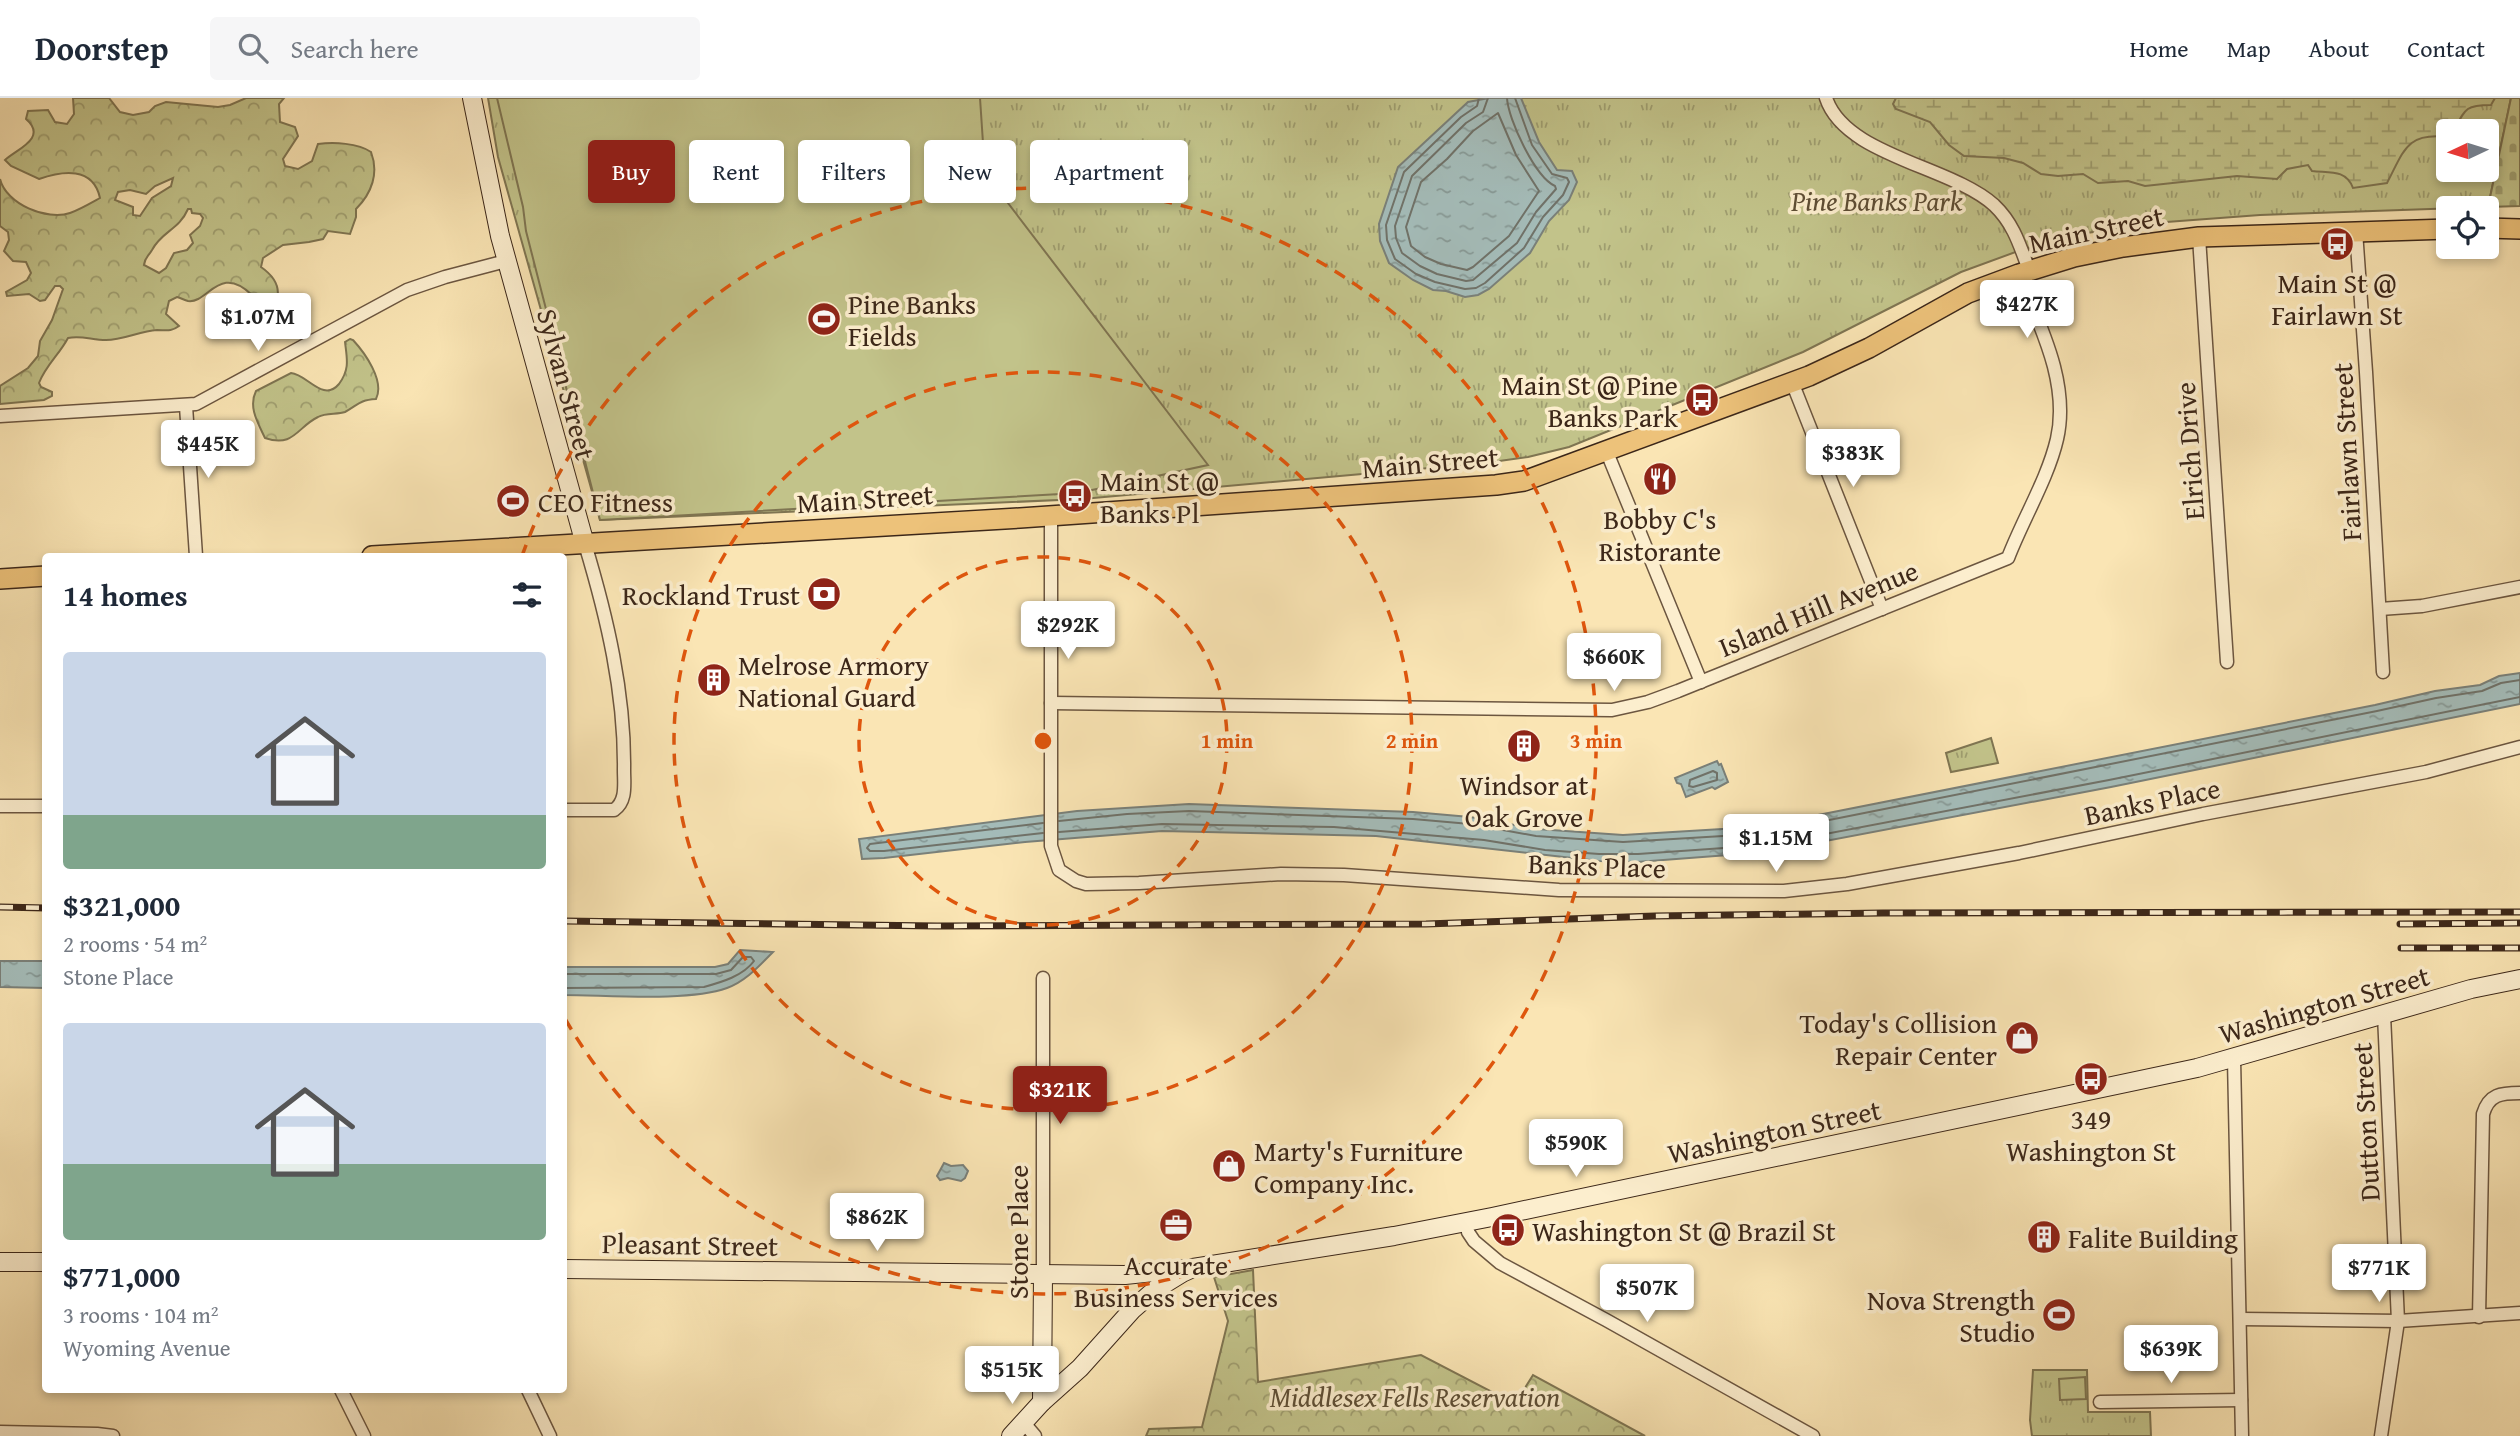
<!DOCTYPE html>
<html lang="en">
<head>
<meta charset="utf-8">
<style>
  body { margin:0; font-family:"Gentium Book Plus",serif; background:#f6f6f7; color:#1f2937; height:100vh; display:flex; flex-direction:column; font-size:26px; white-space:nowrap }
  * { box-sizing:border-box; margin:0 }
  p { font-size:23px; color:#747a83 }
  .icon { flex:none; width:38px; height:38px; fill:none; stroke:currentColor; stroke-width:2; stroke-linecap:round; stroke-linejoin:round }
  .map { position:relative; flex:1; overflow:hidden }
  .details { position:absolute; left:42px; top:455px; width:525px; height:840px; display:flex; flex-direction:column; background:#fff; border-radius:7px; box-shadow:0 4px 10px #0003 }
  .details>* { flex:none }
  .guide { position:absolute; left:588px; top:42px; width:665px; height:63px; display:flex; gap:14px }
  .needle { width:46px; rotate:266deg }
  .controls { position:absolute; left:2436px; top:21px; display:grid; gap:14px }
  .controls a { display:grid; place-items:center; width:63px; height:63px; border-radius:7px; background:#fff; box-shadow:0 4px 10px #0003; font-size:35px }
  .price { position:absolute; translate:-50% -60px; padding:0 16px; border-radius:7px; background:#fff; color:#222; font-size:23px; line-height:46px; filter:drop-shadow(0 2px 4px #0008) }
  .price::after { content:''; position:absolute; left:50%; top:42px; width:21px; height:16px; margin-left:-10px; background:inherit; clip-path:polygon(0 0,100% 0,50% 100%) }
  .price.active { background:#8f2418; color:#fff }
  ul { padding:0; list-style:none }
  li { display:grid; align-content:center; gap:14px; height:371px; padding:0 21px }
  li span { display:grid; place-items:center; height:217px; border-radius:7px; color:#555 }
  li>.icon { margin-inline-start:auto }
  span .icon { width:126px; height:126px; fill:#fffc; stroke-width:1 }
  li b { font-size:30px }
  h2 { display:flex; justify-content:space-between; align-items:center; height:84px; padding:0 21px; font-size:30px }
  .pill { padding:0 24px; border-radius:7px; background:#fff; box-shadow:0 4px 10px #0003; font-size:24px; line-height:63px }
  .pill.active { background:#8f2418; color:#fff }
  header { display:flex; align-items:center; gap:42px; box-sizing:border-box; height:98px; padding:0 35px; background:#fff; border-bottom:2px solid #e0e1e3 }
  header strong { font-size:33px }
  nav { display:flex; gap:38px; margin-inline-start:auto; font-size:24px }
  .search { width:490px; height:63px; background:#f6f6f7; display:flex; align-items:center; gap:18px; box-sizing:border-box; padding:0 24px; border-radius:7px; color:#747a83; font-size:26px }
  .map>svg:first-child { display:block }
</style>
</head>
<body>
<header>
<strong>Doorstep</strong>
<div class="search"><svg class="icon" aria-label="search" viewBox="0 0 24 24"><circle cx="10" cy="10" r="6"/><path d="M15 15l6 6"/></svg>Search here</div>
<nav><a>Home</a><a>Map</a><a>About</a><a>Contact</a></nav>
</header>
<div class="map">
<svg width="2520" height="1338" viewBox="0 0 2520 1338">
  <defs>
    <pattern id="grass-tufts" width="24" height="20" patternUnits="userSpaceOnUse" patternTransform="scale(1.75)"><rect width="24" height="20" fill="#c2c38a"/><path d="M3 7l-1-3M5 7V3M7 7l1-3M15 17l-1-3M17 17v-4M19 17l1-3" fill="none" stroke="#9f9e70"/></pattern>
    <pattern id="forest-crowns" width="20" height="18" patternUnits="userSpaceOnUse" patternTransform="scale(1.75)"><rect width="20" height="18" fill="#c2c38a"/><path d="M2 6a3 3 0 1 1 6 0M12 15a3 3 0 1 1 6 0" fill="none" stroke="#9f9e70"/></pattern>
    <pattern id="wetland-marsh" width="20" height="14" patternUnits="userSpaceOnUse" patternTransform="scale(1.75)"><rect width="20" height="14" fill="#c2c38a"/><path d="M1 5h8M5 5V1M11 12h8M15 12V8" fill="none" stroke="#9f9e70"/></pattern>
    <pattern id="cemetery-stones" width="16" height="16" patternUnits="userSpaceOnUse" patternTransform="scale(1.75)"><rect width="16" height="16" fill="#c2c38a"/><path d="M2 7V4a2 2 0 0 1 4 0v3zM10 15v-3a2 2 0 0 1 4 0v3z" fill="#9f9e70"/></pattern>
    <pattern id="water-ripples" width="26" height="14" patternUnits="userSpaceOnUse" patternTransform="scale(1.75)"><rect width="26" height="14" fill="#a4bcb9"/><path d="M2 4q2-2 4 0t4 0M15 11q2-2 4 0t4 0" fill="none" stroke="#879996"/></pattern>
  </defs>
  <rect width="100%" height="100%" fill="#fae5b4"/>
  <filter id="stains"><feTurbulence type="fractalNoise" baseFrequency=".00286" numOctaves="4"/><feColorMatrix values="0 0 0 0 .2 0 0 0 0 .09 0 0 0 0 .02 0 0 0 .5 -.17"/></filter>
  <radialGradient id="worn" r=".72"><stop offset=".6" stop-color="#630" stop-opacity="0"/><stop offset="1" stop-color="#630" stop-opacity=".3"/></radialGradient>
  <!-- grass -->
  <g fill="url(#grass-tufts)" stroke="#7f7552" stroke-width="2" fill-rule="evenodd">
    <path d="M488 0H2511L2488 109 2260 117 2153 125 2087 135 2021 152 1961 174 1803 254 1569 349 1528 359 1485 365 1082 401 600 422 498 59ZM2448 33H2487V72H2448Z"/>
    <path d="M1991 640 1998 665 1951 674 1946 655Z"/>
    <path d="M2033 1272H2087L2088 1314H2150L2151 1338H2032L2030 1322Z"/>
  </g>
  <!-- forest -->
  <g fill="url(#forest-crowns)" stroke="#7f7552" stroke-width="2" fill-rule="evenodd">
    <path d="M73 0H109L120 14 133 17 149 14 155 8 166 4 218 9 230 7 246 0H284L279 6 280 24 295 29 298 38 283 61 285 68 298 71 312 63 318 46C334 44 358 45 371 54 379 75 372 95 356 111V119L350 136 328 133 323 141 309 144 283 147 263 160 261 169C271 176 281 186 277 201L272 202 265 197H252C219 165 208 206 188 203 184 202 181 200 177 199L169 203 166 216 179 228C171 234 166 232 157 232 140 233 123 242 106 242 92 242 81 237 68 240 59 257 46 267 39 285L41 289 52 294V298L44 302 0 306V288L28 270 38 258 40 243 52 222 63 191 60 188H55L45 202 40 203 29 196 7 198 6 194 27 182 31 175 26 164 13 163 4 153 9 142 8 134 0 128V81C6 106 47 123 70 115 79 112 91 105 100 100 93 68 62 73 39 81L11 68 5 62C17 51 48 40 26 21L28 13 48 12 55 24 67 26 74 16ZM173 80 171 88 152 100 140 118 133 117V109L115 102 118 94 130 92 146 96 155 88ZM188 111H191L192 115 200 116 203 120 200 128 190 137 193 145 187 152 174 155 166 170 159 175 144 167C145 159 148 159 152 152 162 133 179 132 188 111Z"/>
    <path d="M350 241 353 242C365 255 385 283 376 301 359 302 358 307 345 314 337 317 326 314 318 319 297 329 294 350 265 340 258 325 248 309 256 293L291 275C307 276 323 305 339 286 350 271 347 261 345 244Z"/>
    <path d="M1253 1172 1258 1284 1421 1257 1515 1306 1533 1277 1645 1338H1146L1149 1331 1202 1329 1228 1223 1214 1179Z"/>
  </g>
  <!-- wetland -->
  <path fill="url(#wetland-marsh)" stroke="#7f7552" stroke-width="2" d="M1896 0H2495L2491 7C2465 7 2465 11 2454 33H2448V39C2406 34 2404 53 2387 85L2353 90C2346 71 2329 75 2312 73L2308 67 2287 71 2277 81 2237 78 2145 88 2128 83 2098 85 2083 76 2058 78 2041 76 2023 65 2004 60 1964 58 1949 47 1930 24 1896 11 1893 6Z"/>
  <!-- cemetery -->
  <path fill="url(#cemetery-stones)" stroke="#7f7552" stroke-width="2" d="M2511 0H2520V108L2488 109Z"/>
  <!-- pitch -->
  <g fill="#c2c38a" stroke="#7f7552" stroke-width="2">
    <path d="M497 0H980L985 75 1208 367 1078 395 600 422 526 133 523 109Z"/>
    <path d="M2085 1279 2086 1301 2060 1302 2059 1281Z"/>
  </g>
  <!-- water -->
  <g fill="url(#water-ripples)" stroke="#7a8079" stroke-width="2">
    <path d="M1489 0H1521L1539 44 1557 72 1572 73 1577 84 1569 102 1549 123 1530 155 1489 191 1478 197 1465 199 1446 193 1433 192 1413 182 1389 165 1380 143 1379 126 1398 69 1468 4Z"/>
    <path d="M2520 575V606L2111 689 1768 754 1637 764 1599 763 1376 738 1162 733 1025 744 884 760 862 761 859 741 1077 713 1189 706 1413 714 1470 719 1537 731 1623 737 1739 730 1808 719 2375 607 2435 593 2480 587 2499 578Z"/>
    <path d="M1717 663 1719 667 1721 666 1728 684 1715 691 1712 689 1686 699 1681 686 1677 685 1675 680Z"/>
    <path d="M740 852 773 854C759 868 746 883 727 890 688 904 607 897 564 897V869H715L728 866Z"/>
    <path d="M0 863H45V890L0 889Z"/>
    <path d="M944 1065 951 1068 963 1067 968 1073 965 1080 961 1083 948 1080 940 1082 937 1078Z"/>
  </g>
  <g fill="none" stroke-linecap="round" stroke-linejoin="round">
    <!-- shore -->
    <g stroke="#707269" stroke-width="2">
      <path d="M1479 0 1477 8 1461 19 1404 74 1386 127 1387 142 1395 161 1416 176 1435 184 1465 191 1476 190 1485 185 1524 150 1543 119 1563 97 1569 84 1567 80 1552 76 1532 47 1515 0"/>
      <path d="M1488 0 1483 14 1466 25 1412 78 1395 128 1396 140 1402 155 1420 168 1437 176 1466 183 1473 182 1517 145 1536 114 1556 91 1555 88C1535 79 1508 21 1507 0"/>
      <path d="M1498 15 1516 57 1539 93 1509 138 1473 169 1467 172 1441 166 1425 159 1411 148 1406 129 1421 84 1447 61 1473 33Z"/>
      <path d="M1713 673 1717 675V682L1693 689 1689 688 1690 682Z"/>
      <path d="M1059 723 1127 716 1189 713 1413 721 1470 726 1536 738 1623 744 1740 737 1809 726 2377 613 2436 600 2482 593 2501 585 2520 582"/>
      <path d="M1043 725 870 746 867 750 870 753H884L1043 735"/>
      <path d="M1059 734 1162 726 1334 729 1484 742 1545 752 1599 756H1638L1767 747 2109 682 2520 599"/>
      <path d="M564 876H716L731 872 743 859H751L754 863C743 878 722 884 704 889L564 890"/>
    </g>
    <!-- street casing -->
    <g stroke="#6c5640" stroke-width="15">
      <g id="street">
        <path d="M1826 0C1845 58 1951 68 1994 107 2014 126 2020 148 2029 172"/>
        <path d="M2356 133 2366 274 2383 574"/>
        <path d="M2199 139 2227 564"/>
        <path d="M1792 284 1882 511"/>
        <path d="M186 308 196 458"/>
        <path d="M0 318 196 306 407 192 445 179 506 163"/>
        <path d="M1606 352 1701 584"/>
        <path d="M1051 418V748L1059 772 1076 783 1086 786 1139 785 1281 776 1344 777 1559 792 1784 793 1847 786 2019 755 2203 716 2426 674 2520 649"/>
        <path d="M2380 511 2422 508 2520 489"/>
        <path d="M1051 605 1612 612 1648 604 1678 593 2008 460C2023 421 2048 380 2057 341 2070 284 2039 226 2019 176"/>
        <path d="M0 708H46"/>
        <path d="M564 712H614C627 703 624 686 624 672 625 595 607 519 585 446"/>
        <path d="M2234 961 2242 1338"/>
        <path d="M1466 1124 1468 1134 1474 1143 1500 1165 1606 1222 1813 1338"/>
        <path d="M1043 1176V880"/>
        <path d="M2479 1219 2483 1016C2489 996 2501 995 2520 995"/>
        <path d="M2240 1221 2398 1223 2520 1215"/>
        <path d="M341 1292 364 1338"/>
        <path d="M528 1292 550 1338"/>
        <path d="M2100 1304 2241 1302"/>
        <path d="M1023 1324 1035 1338"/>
        <path d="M0 1334 97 1336 113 1338"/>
        <path d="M2381 1338 2398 1223 2384 917"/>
      </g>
    </g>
    <!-- secondary casing -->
    <g stroke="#3c2719" stroke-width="20">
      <g id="secondary">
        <path d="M472 0 500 138 585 446"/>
        <path d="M0 1164H46"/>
        <path d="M564 1171 1125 1177 1182 1171"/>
        <path d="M1042 1304 1043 1176"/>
        <path d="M1011 1338 1042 1304 1080 1270 1132 1212 1156 1191 1182 1175 1193 1170 1394 1138 1492 1119 2197 970 2471 891 2520 881"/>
      </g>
    </g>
    <!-- primary casing -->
    <g stroke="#3c2719" stroke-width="22">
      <g id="primary">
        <path d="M2487 130 2520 131"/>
        <path d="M372 458 1020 420 1496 387 1524 383 1809 278 1869 250 1968 195 2019 176 2074 159 2123 149 2199 139 2448 131"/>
        <path d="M0 481 46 478"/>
      </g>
    </g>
    <!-- street -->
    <use href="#street" stroke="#fceece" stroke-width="12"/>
    <!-- secondary -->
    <use href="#secondary" stroke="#fceece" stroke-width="18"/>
    <!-- primary -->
    <use href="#primary" stroke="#edc27a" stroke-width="19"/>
    <!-- rail casing -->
    <g stroke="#3c2719" stroke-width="7">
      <g id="rail">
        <path d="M0 809 46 810"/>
        <path d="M564 823 937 828 1160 827 1426 826 1655 818 1883 815 2520 814"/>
        <path d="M2400 826 2520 825"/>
        <path d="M2401 850H2520"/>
      </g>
    </g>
    <!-- rail -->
    <use href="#rail" stroke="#fceece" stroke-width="4.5" stroke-dasharray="13" stroke-linecap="butt"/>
  </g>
  <!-- distance rings -->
  <g fill="none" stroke="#df560d" stroke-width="3.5" stroke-dasharray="12 9">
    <circle cx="1043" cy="643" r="184"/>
    <circle cx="1043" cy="643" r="369"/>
    <path d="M522 458A553 553 0 1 1 564 919"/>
  </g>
  <!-- icons -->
  <defs>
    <g id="bus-disc" transform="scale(1.75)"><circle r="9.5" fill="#8f2418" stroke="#fceece"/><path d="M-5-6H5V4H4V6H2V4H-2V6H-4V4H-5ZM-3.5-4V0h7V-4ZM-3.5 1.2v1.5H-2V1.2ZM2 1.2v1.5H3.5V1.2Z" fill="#fff"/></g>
    <g id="stadium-disc" transform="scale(1.75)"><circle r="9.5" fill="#8f2418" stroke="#fceece"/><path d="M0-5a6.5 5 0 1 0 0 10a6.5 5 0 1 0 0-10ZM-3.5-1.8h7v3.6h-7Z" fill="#fff"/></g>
    <g id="restaurant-disc" transform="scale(1.75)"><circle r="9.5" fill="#8f2418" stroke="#fceece"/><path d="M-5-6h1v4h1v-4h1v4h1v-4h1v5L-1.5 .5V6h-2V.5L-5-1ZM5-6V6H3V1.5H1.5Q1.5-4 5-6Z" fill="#fff"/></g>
    <g id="bank-disc" transform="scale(1.75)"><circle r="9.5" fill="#8f2418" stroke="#fceece"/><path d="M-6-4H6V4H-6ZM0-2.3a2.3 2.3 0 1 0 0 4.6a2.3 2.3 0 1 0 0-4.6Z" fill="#fff"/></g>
    <g id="building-disc" transform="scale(1.75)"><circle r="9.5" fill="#8f2418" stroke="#fceece"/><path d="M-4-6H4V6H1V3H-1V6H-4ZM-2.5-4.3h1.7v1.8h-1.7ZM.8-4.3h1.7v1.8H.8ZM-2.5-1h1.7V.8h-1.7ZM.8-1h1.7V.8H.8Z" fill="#fff"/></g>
    <g id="shop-disc" transform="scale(1.75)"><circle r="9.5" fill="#8f2418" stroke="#fceece"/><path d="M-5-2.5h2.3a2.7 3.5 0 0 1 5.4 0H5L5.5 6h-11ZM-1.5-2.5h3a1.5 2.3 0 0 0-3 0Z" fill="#fff"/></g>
    <g id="office-disc" transform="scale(1.75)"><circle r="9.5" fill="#8f2418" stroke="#fceece"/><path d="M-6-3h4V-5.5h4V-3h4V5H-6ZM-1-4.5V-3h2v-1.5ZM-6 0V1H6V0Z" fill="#fff"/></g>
  </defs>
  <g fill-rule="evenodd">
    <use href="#bus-disc" x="2337" y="146"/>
    <use href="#stadium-disc" x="824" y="221"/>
    <use href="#bus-disc" x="1702" y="302"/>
    <use href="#restaurant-disc" x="1660" y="381"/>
    <use href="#bus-disc" x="1075" y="398"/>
    <use href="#stadium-disc" x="513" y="403"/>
    <use href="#bank-disc" x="824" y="496"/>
    <use href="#building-disc" x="714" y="582"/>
    <use href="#building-disc" x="1524" y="648"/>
    <use href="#shop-disc" x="2022" y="940"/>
    <use href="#bus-disc" x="2091" y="981"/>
    <use href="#shop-disc" x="1229" y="1068"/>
    <use href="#office-disc" x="1176" y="1127"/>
    <use href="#bus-disc" x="1508" y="1132"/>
    <use href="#building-disc" x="2044" y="1139"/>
    <use href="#stadium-disc" x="2059" y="1217"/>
  </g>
  <g text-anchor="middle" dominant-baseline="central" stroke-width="7" stroke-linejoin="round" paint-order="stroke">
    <!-- park labels -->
    <g font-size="28" font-style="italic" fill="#5e4e35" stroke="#fceece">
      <text x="1877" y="102">Pine Banks Park</text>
      <text x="1415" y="1298">Middlesex Fells Reservation</text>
    </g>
    <!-- street labels -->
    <g font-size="28" fill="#3c2719" stroke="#fceece">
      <text transform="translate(2096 131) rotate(-12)">Main Street</text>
      <text transform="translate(567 286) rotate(75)">Sylvan Street</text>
      <text transform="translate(2189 353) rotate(-94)">Elrich Drive</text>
      <text transform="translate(2346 354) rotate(-93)">Fairlawn Street</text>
      <text transform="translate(1430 364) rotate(-5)">Main Street</text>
      <text transform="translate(865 400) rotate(-4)">Main Street</text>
      <text transform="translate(1818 510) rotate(-22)">Island Hill Avenue</text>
      <text transform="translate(2152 703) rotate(-12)">Banks Place</text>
      <text transform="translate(1597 767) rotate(2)">Banks Place</text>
      <text transform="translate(2324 906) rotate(-16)">Washington Street</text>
      <text transform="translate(2365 1024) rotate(-93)">Dutton Street</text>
      <text transform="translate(1774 1033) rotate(-12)">Washington Street</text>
      <text transform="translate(1017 1134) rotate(-90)">Stone Place</text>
      <text transform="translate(690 1146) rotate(1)">Pleasant Street</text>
    </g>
    <!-- poi labels -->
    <g font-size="28" fill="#3c2719" stroke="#fceece" text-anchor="start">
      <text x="2337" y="184" text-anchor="middle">Main St @<tspan x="2337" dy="32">Fairlawn St</tspan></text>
      <text x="848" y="205">Pine Banks<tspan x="848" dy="32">Fields</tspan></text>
      <text x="1678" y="286" text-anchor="end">Main St @ Pine<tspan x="1678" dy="32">Banks Park</tspan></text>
      <text x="1100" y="382">Main St @<tspan x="1100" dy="32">Banks Pl</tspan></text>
      <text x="538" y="403">CEO Fitness</text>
      <text x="1660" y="420" text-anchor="middle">Bobby C's<tspan x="1660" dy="32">Ristorante</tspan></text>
      <text x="800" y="496" text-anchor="end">Rockland Trust</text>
      <text x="738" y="566">Melrose Armory<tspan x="738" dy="32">National Guard</tspan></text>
      <text x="1524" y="686" text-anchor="middle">Windsor at<tspan x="1524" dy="32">Oak Grove</tspan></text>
      <text x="1997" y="924" text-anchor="end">Today's Collision<tspan x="1997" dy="32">Repair Center</tspan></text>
      <text x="2091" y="1020" text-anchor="middle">349<tspan x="2091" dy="32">Washington St</tspan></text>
      <text x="1254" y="1052">Marty's Furniture<tspan x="1254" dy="32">Company Inc.</tspan></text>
      <text x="1532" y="1132">Washington St @ Brazil St</text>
      <text x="2068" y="1139">Falite Building</text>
      <text x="1176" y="1166" text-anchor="middle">Accurate<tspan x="1176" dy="32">Business Services</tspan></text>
      <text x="2035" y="1201" text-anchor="end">Nova Strength<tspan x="2035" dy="32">Studio</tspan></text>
    </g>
  </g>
  <circle cx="1043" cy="643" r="10" fill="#df560d" stroke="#fceece" stroke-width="3.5"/>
  <g font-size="21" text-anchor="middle" font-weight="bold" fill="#df560d" stroke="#fceece" stroke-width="7" stroke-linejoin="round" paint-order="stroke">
    <text x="1227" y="650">1 min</text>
    <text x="1412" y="650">2 min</text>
    <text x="1596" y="650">3 min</text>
  </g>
  <rect width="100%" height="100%" filter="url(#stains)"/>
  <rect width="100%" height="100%" fill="url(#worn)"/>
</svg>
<div class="controls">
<a><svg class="needle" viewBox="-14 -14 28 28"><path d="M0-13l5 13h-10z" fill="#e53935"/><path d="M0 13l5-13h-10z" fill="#747a83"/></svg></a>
<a><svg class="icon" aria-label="locate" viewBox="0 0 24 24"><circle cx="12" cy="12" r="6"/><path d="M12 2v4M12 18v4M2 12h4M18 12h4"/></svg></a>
</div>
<b class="price" style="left:2027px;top:242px">$427K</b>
<b class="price" style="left:258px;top:255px">$1.07M</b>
<b class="price" style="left:208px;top:382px">$445K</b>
<b class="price" style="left:1853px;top:391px">$383K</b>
<b class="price" style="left:1068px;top:563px">$292K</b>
<b class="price" style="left:1614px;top:595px">$660K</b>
<b class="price" style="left:1776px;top:776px">$1.15M</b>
<b class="price active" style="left:1060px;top:1028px">$321K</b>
<b class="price" style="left:1576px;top:1081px">$590K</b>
<b class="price" style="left:877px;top:1155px">$862K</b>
<b class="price" style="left:2379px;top:1206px">$771K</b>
<b class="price" style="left:1647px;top:1226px">$507K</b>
<b class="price" style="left:2171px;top:1287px">$639K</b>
<b class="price" style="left:1012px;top:1308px">$515K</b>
<div class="guide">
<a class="pill active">Buy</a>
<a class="pill">Rent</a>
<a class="pill">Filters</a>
<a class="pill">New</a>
<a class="pill">Apartment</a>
</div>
<section class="details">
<h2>14 homes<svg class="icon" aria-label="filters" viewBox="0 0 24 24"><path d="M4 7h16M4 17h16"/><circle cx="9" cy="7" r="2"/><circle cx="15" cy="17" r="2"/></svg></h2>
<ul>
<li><span style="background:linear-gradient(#c9d6e8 75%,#7fa58c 0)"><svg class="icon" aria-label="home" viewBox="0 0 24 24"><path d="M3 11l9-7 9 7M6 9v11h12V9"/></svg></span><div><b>$321,000</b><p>2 rooms · 54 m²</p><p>Stone Place</p></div></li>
<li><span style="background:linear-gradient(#c9d6e8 65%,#7fa58c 0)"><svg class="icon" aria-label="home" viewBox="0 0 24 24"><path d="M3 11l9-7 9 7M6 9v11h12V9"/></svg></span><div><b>$771,000</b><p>3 rooms · 104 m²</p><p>Wyoming Avenue</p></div></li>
</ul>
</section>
</div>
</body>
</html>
